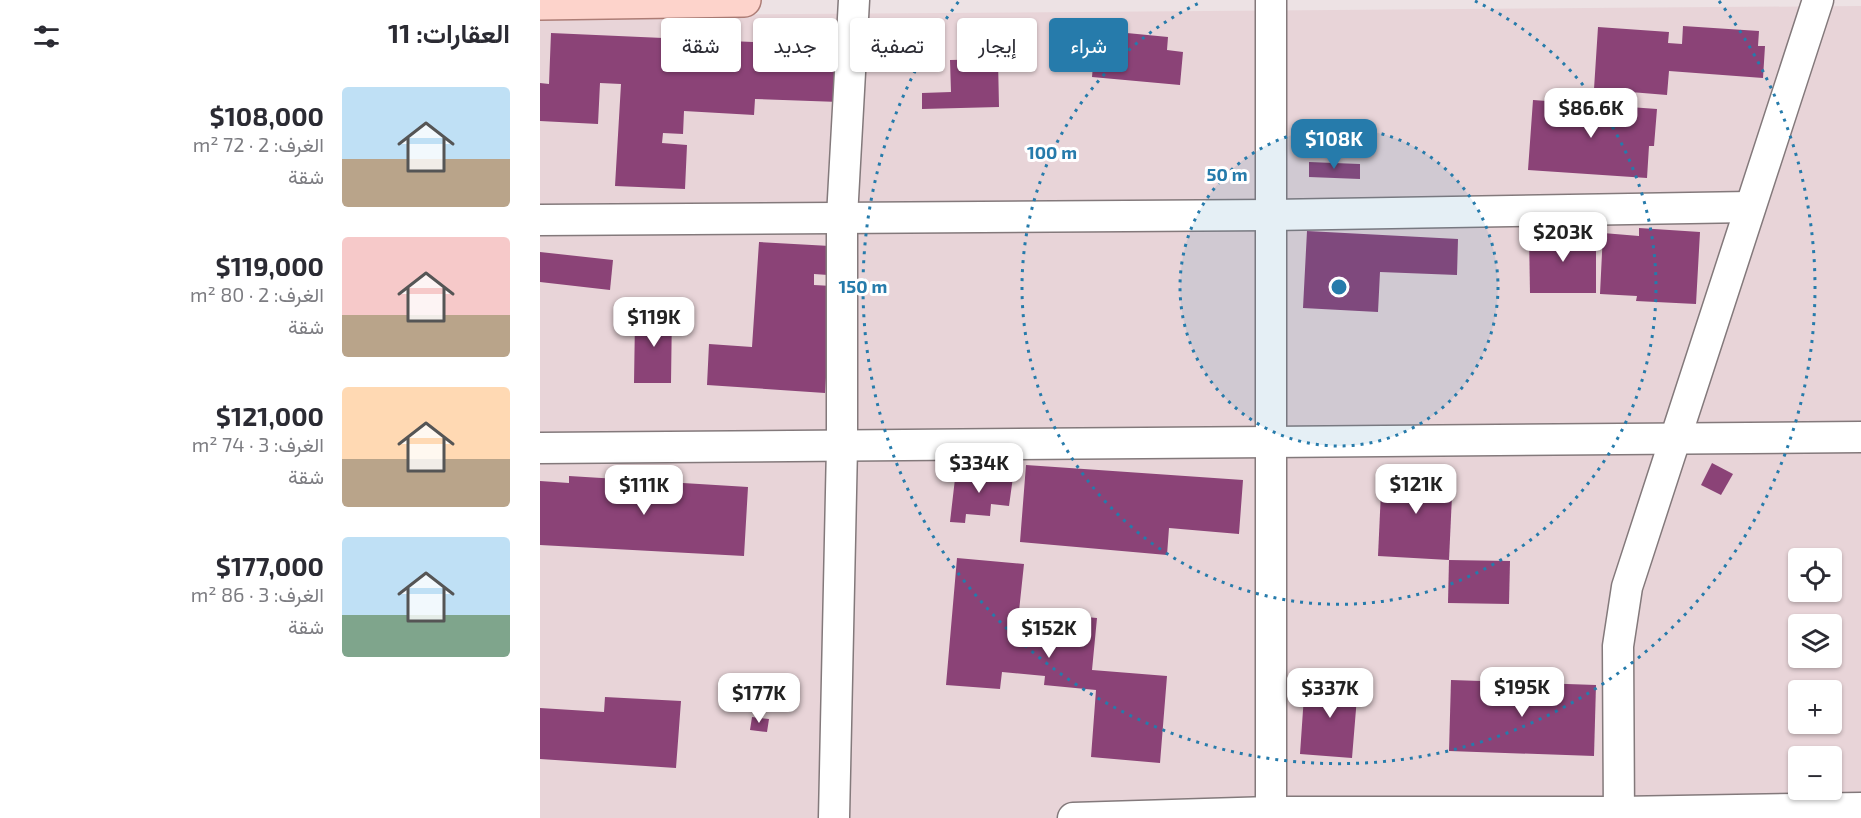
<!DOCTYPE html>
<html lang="ar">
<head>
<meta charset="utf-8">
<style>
  body { margin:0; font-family:"Exo 2",Vazirmatn,sans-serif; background:#f7f7f7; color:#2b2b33; direction:rtl; height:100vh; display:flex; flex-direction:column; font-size:22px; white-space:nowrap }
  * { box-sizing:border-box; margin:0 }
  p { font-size:20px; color:#7c7c81 }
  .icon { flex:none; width:33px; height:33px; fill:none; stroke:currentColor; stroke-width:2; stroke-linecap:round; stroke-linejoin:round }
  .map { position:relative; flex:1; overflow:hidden; direction:ltr }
  .drawer { display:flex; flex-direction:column; background:#fff; width:540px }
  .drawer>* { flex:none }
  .hud { position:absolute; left:18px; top:18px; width:570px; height:54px; direction:rtl; display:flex; gap:12px }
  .buttons { position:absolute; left:1248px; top:548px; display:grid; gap:12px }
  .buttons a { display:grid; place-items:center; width:54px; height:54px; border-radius:6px; background:#fff; box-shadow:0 2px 4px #0004; font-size:30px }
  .price { position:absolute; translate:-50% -51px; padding:0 14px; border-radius:12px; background:#fff; color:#222; font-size:20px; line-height:39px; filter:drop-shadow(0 2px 3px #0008) }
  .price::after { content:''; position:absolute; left:50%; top:36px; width:18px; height:14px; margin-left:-9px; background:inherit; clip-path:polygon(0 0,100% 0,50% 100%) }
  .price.current { background:#267bab; color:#fff }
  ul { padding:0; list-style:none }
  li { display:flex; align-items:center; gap:18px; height:150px; padding:0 30px }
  li span { display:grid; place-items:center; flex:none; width:168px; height:120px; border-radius:6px; color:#555 }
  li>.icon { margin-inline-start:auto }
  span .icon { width:72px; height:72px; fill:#fffc; stroke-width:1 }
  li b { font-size:26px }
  h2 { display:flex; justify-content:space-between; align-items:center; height:72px; padding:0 30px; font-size:26px }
  .chip { padding:0 21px; border-radius:6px; background:#fff; box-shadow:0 2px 4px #0004; font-size:21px; line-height:54px }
  .chip.current { background:#267bab; color:#fff }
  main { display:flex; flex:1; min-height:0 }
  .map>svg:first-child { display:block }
</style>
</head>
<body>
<main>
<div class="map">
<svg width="1321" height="818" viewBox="0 0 1321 818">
  <rect width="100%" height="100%" fill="#ede2e4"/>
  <!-- built -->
  <path fill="#e8d4d8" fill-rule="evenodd" d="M1321 6V818H0V16ZM1258 558H1292V591H1258ZM1258 624H1292V657H1258ZM1258 690H1292V723H1258ZM1258 756H1292V789H1258Z"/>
  <!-- building -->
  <g fill="#8b4377">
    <path d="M1143 26 1219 31 1218 46H1225L1223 78 1129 71 1127 95 1054 89 1058 27 1129 32 1128 43 1142 44Z"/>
    <path d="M556 30 628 37 627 50 643 52 640 85 552 77Z"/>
    <path d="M11 33 301 46 299 102 215 99 214 115 144 111 143 134 123 133 122 143 147 145 145 189 75 186 81 84 60 83 58 124 0 121V83L9 84Z"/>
    <path d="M458 59 459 107 382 109V93L411 92 410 60Z"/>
    <path d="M993 100 1117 109 1114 146H1109L1107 178 988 170Z"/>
    <path d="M769 162 820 164V179L769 177Z"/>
    <path d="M1099 228 1160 232 1156 304 1096 301 1097 296 1060 294 1063 233 1099 236Z"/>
    <path d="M767 231 918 239 917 275 840 272 838 312 763 308Z"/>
    <path d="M989 234H1056V293H990Z"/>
    <path d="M219 242 290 246 288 275 274 274V285L292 286 285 393 167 385 169 344 212 347Z"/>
    <path d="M0 252 73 260 70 290 0 282Z"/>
    <path d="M108 309 132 310 131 383H94L95 320 108 321Z"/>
    <path d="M1172 463 1193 474 1181 495 1161 485Z"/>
    <path d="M486 465 703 480 699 534 629 528 627 555 480 542Z"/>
    <path d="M416 470 473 477 469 506 451 504 450 516 426 514 425 523 410 522Z"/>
    <path d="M842 470 913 474 909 560 838 556Z"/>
    <path d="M29 476 208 487 204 556 0 545V481L29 483Z"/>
    <path d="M417 558 484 564 479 611 557 618 552 670 627 676 620 763 551 757 556 690 504 685 505 676 462 672 460 689 406 685Z"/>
    <path d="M909 560 970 561 969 604 908 603Z"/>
    <path d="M911 680 1056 685 1054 756 909 751Z"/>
    <path d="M765 681 830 687 829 698 817 697 812 758 760 754Z"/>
    <path d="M65 697 141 701 136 768 0 759V708L64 712Z"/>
    <path d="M212 717 229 719 227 732 210 730Z"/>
  </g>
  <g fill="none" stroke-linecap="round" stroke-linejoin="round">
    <!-- minor casing -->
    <g stroke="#83797b" stroke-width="33">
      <g id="minor">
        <path d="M731 0V818"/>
        <path d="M0 220 732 215 1210 207"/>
        <path d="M0 448 1321 437"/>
        <path d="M294 818 302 446V217L314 0"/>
        <path d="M533 818 731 812H1079L1321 808"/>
        <path d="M1079 818 1078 646 1087 587 1278 0"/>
      </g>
    </g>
    <!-- major casing -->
    <g stroke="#ad7d76" stroke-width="36">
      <path id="major" d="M0 3 204 0"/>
    </g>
    <!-- minor -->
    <use href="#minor" stroke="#fff" stroke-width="30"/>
    <!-- major -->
    <use href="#major" stroke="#fdd3cb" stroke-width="33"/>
  </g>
  <!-- distance rings -->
  <circle cx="799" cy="287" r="159" fill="#267bab" fill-opacity=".12"/>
  <g fill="none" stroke="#267bab" stroke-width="3" stroke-dasharray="3 6">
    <circle cx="799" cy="287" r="159"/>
    <path d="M935 1A317 317 0 1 1 663 1"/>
    <path d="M1179 1A476 476 0 1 1 419 1"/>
  </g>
  <circle cx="799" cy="287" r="9" fill="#267bab" stroke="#fff" stroke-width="3"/>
  <g font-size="18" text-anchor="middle" font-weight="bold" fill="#267bab" stroke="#fff" stroke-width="6" stroke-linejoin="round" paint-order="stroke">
    <text x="512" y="159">100 m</text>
    <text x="687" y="181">50 m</text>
    <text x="323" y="293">150 m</text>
  </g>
</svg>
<div class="buttons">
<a><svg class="icon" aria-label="locate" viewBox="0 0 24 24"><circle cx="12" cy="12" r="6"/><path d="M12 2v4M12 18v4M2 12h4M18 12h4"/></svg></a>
<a><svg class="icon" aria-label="layers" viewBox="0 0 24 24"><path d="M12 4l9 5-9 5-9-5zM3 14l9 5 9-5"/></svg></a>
<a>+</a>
<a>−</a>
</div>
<b class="price" style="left:1051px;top:139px">$86.6K</b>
<b class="price current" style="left:794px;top:170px">$108K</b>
<b class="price" style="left:1023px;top:263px">$203K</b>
<b class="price" style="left:114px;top:348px">$119K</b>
<b class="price" style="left:439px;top:494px">$334K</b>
<b class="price" style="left:876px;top:515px">$121K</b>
<b class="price" style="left:104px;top:516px">$111K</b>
<b class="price" style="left:509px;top:659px">$152K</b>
<b class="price" style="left:982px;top:718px">$195K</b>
<b class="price" style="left:790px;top:719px">$337K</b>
<b class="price" style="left:219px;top:724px">$177K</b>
<div class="hud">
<a class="chip current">شراء</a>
<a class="chip">إيجار</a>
<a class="chip">تصفية</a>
<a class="chip">جديد</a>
<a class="chip">شقة</a>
</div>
</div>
<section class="drawer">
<h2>العقارات: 11<svg class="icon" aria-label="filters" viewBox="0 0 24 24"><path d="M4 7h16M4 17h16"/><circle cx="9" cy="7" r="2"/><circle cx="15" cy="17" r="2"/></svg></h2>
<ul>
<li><span style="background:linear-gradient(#bfe0f5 60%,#b9a48a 0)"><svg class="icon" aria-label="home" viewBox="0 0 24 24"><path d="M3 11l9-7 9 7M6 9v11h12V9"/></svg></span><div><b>$108,000</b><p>الغرف: 2 · 72 m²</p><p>شقة</p></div></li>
<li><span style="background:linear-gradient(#f6c9c9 65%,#b9a48a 0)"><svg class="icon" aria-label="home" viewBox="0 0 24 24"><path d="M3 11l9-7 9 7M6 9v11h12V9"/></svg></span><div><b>$119,000</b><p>الغرف: 2 · 80 m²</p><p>شقة</p></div></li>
<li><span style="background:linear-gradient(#ffd9b3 60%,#b9a48a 0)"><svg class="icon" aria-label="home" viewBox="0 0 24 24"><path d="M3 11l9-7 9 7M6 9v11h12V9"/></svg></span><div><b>$121,000</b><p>الغرف: 3 · 74 m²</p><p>شقة</p></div></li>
<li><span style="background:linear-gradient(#bfe0f5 65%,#7fa58c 0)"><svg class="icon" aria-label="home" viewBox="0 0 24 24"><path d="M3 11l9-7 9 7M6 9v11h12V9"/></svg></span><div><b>$177,000</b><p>الغرف: 3 · 86 m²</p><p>شقة</p></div></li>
</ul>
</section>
</main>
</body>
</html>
